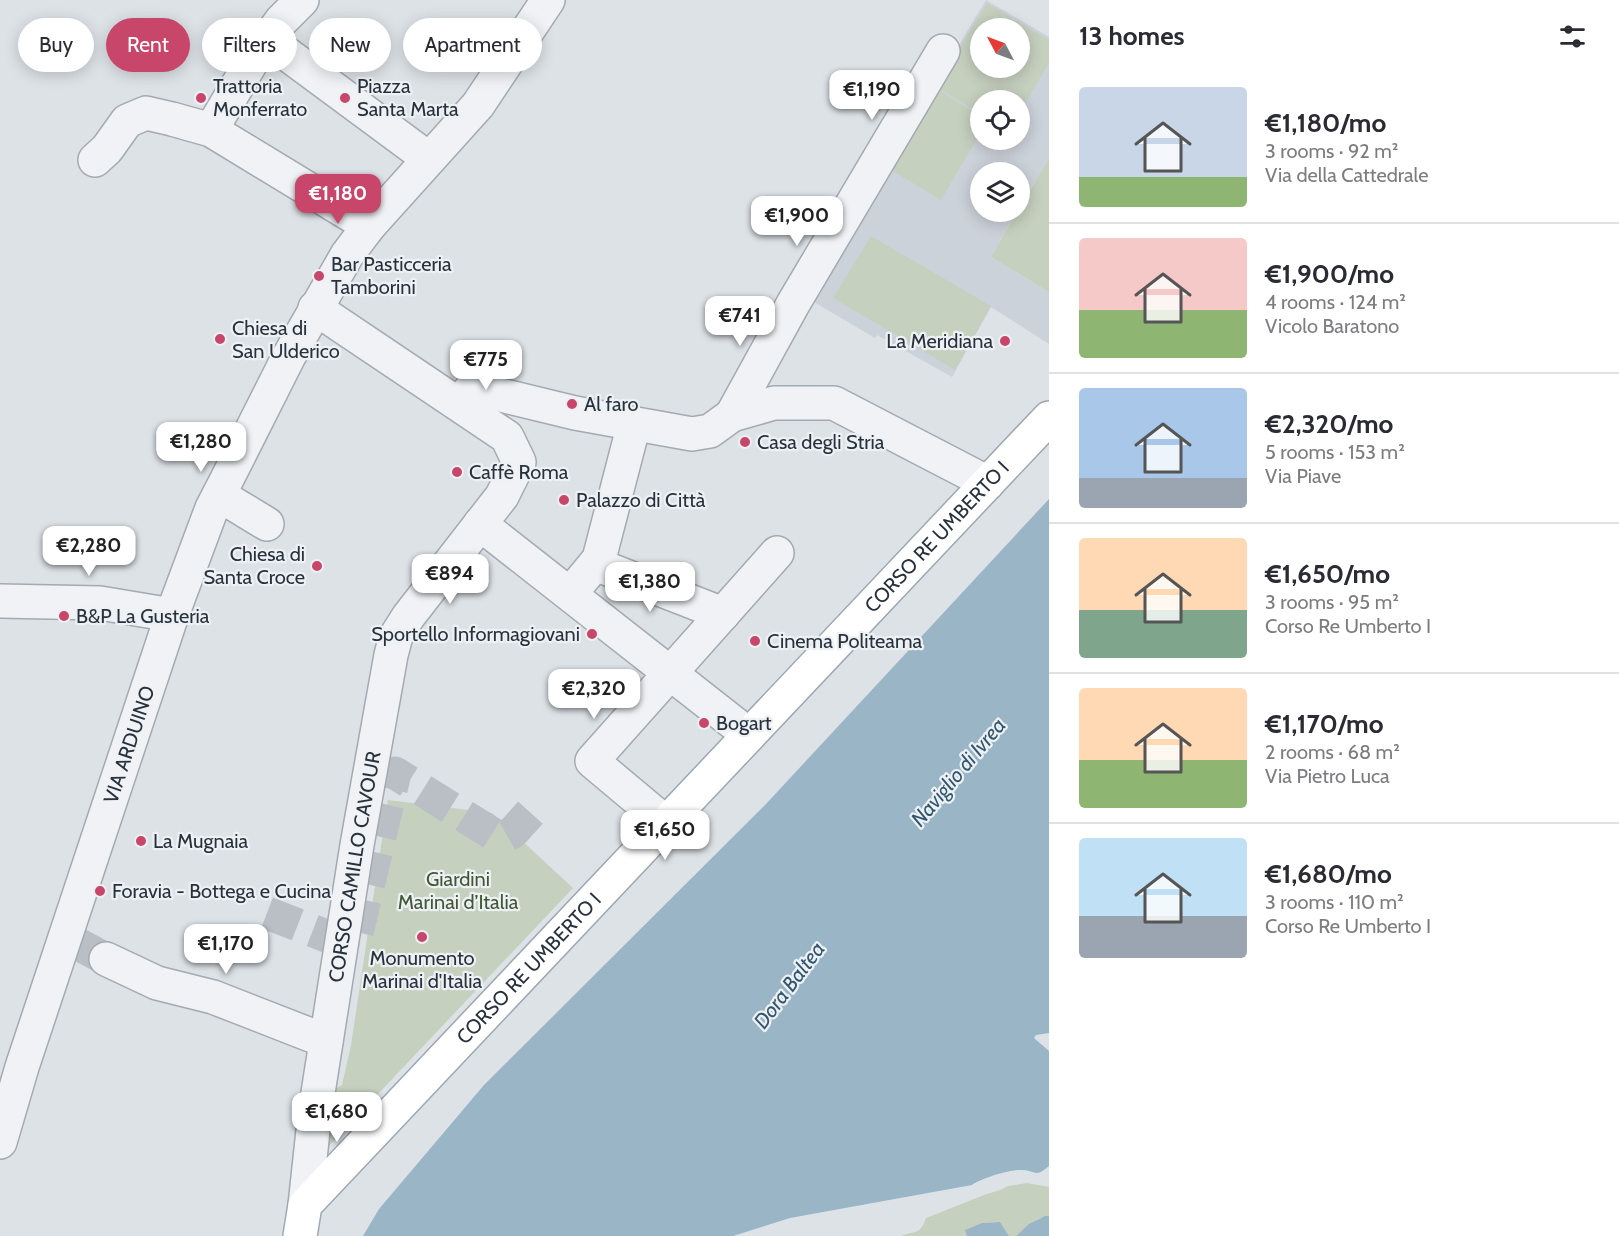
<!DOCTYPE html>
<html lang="en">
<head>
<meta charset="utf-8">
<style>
  body { margin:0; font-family:Cabin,sans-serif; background:#f2f2f3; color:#2b2b33; height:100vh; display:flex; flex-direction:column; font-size:22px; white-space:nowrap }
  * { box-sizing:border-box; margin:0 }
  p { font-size:20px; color:#7c7c81 }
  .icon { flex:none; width:33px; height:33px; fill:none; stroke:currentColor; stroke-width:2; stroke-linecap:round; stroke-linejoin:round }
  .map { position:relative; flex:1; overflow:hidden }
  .side { display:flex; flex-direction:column; background:#fff; width:570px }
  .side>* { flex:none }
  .banner { position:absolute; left:18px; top:18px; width:570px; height:54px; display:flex; gap:12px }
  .needle { width:39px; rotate:311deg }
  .tools { position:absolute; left:970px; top:18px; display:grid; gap:12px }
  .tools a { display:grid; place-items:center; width:60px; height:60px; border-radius:50%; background:#fff; box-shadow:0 3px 15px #0003; font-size:30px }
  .price { position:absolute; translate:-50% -51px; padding:0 14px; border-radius:12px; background:#fff; color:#222; font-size:20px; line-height:39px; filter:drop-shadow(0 2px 3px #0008) }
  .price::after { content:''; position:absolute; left:50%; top:36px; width:18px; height:14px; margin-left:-9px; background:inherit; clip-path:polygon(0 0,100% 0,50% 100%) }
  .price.active { background:#c8466a; color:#fff }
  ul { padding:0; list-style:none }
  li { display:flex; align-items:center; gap:18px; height:150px; padding:0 30px }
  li+li { border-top:2px solid #e1e1e2 }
  li span { display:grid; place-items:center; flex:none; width:168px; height:120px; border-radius:6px; color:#555 }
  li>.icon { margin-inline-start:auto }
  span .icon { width:72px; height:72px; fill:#fffc; stroke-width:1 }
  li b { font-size:26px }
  h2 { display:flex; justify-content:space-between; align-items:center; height:72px; padding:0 30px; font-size:26px }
  .tag { padding:0 21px; border-radius:27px; background:#fff; box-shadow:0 3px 15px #0003; font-size:21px; line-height:54px }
  .tag.active { background:#c8466a; color:#fff }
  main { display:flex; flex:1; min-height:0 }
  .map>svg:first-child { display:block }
</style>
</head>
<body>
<main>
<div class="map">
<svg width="1049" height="1236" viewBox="0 0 1049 1236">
  <rect width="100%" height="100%" fill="#dde2e7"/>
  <!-- built -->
  <path fill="#ccd2d9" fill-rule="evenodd" d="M986 0 1049 37V158L1020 207V172H981V212H1017L991 257 1049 292V344L991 307 952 377 877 335 875 338 809 299 874 187ZM981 28H1020V68H981ZM981 100H1020V140H981Z"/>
  <!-- green -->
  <g fill="#c6d0bf" fill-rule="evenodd">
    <path d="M987 3 1049 40V63L1026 102 1005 90 998 100H981V114L936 87ZM981 28H1020V68H981Z"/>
    <path d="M937 89 981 116V132L941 200 889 169Z"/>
    <path d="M1049 158V292L991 257 1017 212H1020V207Z"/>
    <path d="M871 236 991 306 955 370 833 298Z"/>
    <path d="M388 800 492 813 573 888 324 1151 330 1091 342 1085 351 1045Z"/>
    <path d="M1027 1183 1049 1187V1216C1036 1217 1026 1227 1016 1236H1009L1000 1222 982 1223 966 1230 967 1236H901C915 1230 920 1236 926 1218L984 1195 1000 1190 1008 1186Z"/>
  </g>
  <!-- water -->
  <g fill="#99b5c6">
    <path d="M1049 499V1033L1036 1035 1034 1038 1049 1051V1166C1035 1178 1037 1171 1023 1170 1011 1169 982 1178 972 1185L790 1218 733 1236H363L379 1209 484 1085 766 804Z"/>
    <path d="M1045 1216H1049V1236H1016L1029 1224Z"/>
    <path d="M1000 1222 1009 1236H967L965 1230 982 1223Z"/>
  </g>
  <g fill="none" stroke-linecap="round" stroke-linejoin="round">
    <!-- minor-tunnel -->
    <g stroke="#b9bfc5" stroke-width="33" stroke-dasharray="33 16" stroke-linecap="butt">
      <path d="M267 913 329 937 348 940 357 933 395 773 496 836 504 837 513 832 531 812"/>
      <path d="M76 943 106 959"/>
    </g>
    <!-- minor casing -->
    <g stroke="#a3aab1" stroke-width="36">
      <g id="minor">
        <path d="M268 40 429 159"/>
        <path d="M211 130 252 61 281 21 302 0"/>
        <path d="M95 160 107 149 127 121 146 113 172 119 211 130 369 226"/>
        <path d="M459 404 472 388 575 413 692 434 710 431 732 415 774 403H834L988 483"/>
        <path d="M732 415 793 304 943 51"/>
        <path d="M219 495 267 524"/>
        <path d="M480 524 749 735"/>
        <path d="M595 564 723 614"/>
        <path d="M570 594 599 559 634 424"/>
        <path d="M0 601 100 603 172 615"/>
        <path d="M666 823 592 761 777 553"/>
        <path d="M106 959 157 983 213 997 326 1041"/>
        <path id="s1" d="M0 1142 22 1067 172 615 212 508 226 481 289 356 347 255 369 226 478 105 548 0"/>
        <path id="s2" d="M305 1205 315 1112 357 845 391 655 396 636 408 617 502 496 519 462 507 437 315 308"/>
      </g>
    </g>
    <!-- major casing -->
    <g stroke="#9da8b2" stroke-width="36">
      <g id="major">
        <path id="s3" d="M300 1236 305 1205 1049 418"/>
      </g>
    </g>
    <!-- minor -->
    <use href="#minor" stroke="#f0f2f5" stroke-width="33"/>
    <!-- major -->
    <use href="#major" stroke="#fff" stroke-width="33"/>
  </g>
  <!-- markers -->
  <g fill="#c8466a" stroke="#edf1f4" stroke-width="2">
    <circle cx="201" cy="98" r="6"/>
    <circle cx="345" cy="98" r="6"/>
    <circle cx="319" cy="276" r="6"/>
    <circle cx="220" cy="339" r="6"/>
    <circle cx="1005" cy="341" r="6"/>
    <circle cx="572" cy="404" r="6"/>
    <circle cx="745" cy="442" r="6"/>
    <circle cx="457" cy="472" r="6"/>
    <circle cx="564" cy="500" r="6"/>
    <circle cx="317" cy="566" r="6"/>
    <circle cx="64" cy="616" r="6"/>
    <circle cx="592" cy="634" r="6"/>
    <circle cx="755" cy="641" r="6"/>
    <circle cx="704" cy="723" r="6"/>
    <circle cx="141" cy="841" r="6"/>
    <circle cx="100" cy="891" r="6"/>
    <circle cx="422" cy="937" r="6"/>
  </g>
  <g text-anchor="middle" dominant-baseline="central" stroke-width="4.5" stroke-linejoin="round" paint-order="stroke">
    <!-- poi labels -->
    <g font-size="20" fill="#27323d" stroke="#edf1f4" text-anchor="start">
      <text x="213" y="86">Trattoria<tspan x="213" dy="23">Monferrato</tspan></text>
      <text x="357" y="86">Piazza<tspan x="357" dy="23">Santa Marta</tspan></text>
      <text x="331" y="264">Bar Pasticceria<tspan x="331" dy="23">Tamborini</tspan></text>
      <text x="232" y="328">Chiesa di<tspan x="232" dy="23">San Ulderico</tspan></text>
      <text x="993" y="341" text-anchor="end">La Meridiana</text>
      <text x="584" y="404">Al faro</text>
      <text x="757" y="442">Casa degli Stria</text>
      <text x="469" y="472">Caffè Roma</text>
      <text x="576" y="500">Palazzo di Città</text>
      <text x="305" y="554" text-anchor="end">Chiesa di<tspan x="305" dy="23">Santa Croce</tspan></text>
      <text x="76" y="616">B&amp;P La Gusteria</text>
      <text x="580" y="634" text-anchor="end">Sportello Informagiovani</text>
      <text x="767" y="641">Cinema Politeama</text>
      <text x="716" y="723">Bogart</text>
      <text x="153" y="841">La Mugnaia</text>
      <text x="112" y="891">Foravia - Bottega e Cucina</text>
      <text x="422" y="958" text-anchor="middle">Monumento<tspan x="422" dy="23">Marinai d'Italia</tspan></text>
    </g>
    <!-- street labels -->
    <g font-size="20" fill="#27323d" stroke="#edf1f4">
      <text stroke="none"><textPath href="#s3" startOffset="951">CORSO RE UMBERTO I</textPath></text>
      <text stroke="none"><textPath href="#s1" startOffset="418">VIA ARDUINO</textPath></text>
      <text stroke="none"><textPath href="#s2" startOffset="342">CORSO CAMILLO CAVOUR</textPath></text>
      <text stroke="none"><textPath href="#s3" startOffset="357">CORSO RE UMBERTO I</textPath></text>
    </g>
    <!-- park labels -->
    <g font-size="20" fill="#405835" stroke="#edf1f4">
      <text x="458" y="879">Giardini<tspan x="458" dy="23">Marinai d’Italia</tspan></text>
    </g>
    <!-- water labels -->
    <g font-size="21" font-style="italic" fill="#33566f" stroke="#edf1f4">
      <text transform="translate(958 772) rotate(-50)">Naviglio di Ivrea</text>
      <text transform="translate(789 985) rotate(-53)">Dora Baltea</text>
    </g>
  </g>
</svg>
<div class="tools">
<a><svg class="needle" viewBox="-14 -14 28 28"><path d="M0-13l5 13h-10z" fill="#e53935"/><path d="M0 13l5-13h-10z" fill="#7c7c81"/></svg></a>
<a><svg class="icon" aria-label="locate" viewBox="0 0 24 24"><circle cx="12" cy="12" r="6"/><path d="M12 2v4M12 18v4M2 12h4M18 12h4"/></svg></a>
<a><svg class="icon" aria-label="layers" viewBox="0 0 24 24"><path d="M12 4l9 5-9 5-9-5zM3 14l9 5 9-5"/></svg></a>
</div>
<b class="price" style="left:872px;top:121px">€1,190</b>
<b class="price active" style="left:338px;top:225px">€1,180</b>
<b class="price" style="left:797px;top:247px">€1,900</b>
<b class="price" style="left:740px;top:347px">€741</b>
<b class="price" style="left:486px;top:391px">€775</b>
<b class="price" style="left:201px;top:473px">€1,280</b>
<b class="price" style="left:89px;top:577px">€2,280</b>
<b class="price" style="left:450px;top:605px">€894</b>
<b class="price" style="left:650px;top:613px">€1,380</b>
<b class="price" style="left:594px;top:720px">€2,320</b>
<b class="price" style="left:665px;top:861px">€1,650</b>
<b class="price" style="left:226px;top:975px">€1,170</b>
<b class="price" style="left:337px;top:1143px">€1,680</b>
<div class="banner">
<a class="tag">Buy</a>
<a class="tag active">Rent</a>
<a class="tag">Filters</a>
<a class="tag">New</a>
<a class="tag">Apartment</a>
</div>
</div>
<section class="side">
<h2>13 homes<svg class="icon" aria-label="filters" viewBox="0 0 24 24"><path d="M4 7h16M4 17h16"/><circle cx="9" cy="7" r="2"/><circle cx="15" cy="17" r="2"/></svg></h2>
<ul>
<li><span style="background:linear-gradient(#c9d6e8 75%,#8fb573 0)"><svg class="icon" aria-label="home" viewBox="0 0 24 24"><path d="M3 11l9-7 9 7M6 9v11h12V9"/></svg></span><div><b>€1,180/mo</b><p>3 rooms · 92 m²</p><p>Via della Cattedrale</p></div></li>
<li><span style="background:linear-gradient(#f6c9c9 60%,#8fb573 0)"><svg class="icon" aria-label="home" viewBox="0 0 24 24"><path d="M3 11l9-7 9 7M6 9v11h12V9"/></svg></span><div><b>€1,900/mo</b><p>4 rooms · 124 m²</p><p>Vicolo Baratono</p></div></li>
<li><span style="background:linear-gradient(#a9c7e8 75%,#9aa5b1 0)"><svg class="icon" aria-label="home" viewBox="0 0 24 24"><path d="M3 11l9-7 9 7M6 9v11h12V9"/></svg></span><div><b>€2,320/mo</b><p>5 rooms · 153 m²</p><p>Via Piave</p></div></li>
<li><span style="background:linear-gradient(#ffd9b3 60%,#7fa58c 0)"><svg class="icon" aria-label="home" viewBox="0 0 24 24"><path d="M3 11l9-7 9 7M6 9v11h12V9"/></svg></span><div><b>€1,650/mo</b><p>3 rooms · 95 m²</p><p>Corso Re Umberto I</p></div></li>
<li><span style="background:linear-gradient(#ffd9b3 60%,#8fb573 0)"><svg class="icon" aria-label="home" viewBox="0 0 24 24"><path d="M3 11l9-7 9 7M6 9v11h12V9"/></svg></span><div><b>€1,170/mo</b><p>2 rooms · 68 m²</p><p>Via Pietro Luca</p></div></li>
<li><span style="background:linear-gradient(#bfe0f5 65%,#9aa5b1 0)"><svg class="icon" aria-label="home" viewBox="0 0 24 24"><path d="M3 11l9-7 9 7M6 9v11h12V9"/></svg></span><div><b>€1,680/mo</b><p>3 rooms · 110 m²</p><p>Corso Re Umberto I</p></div></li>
</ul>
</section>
</main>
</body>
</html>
